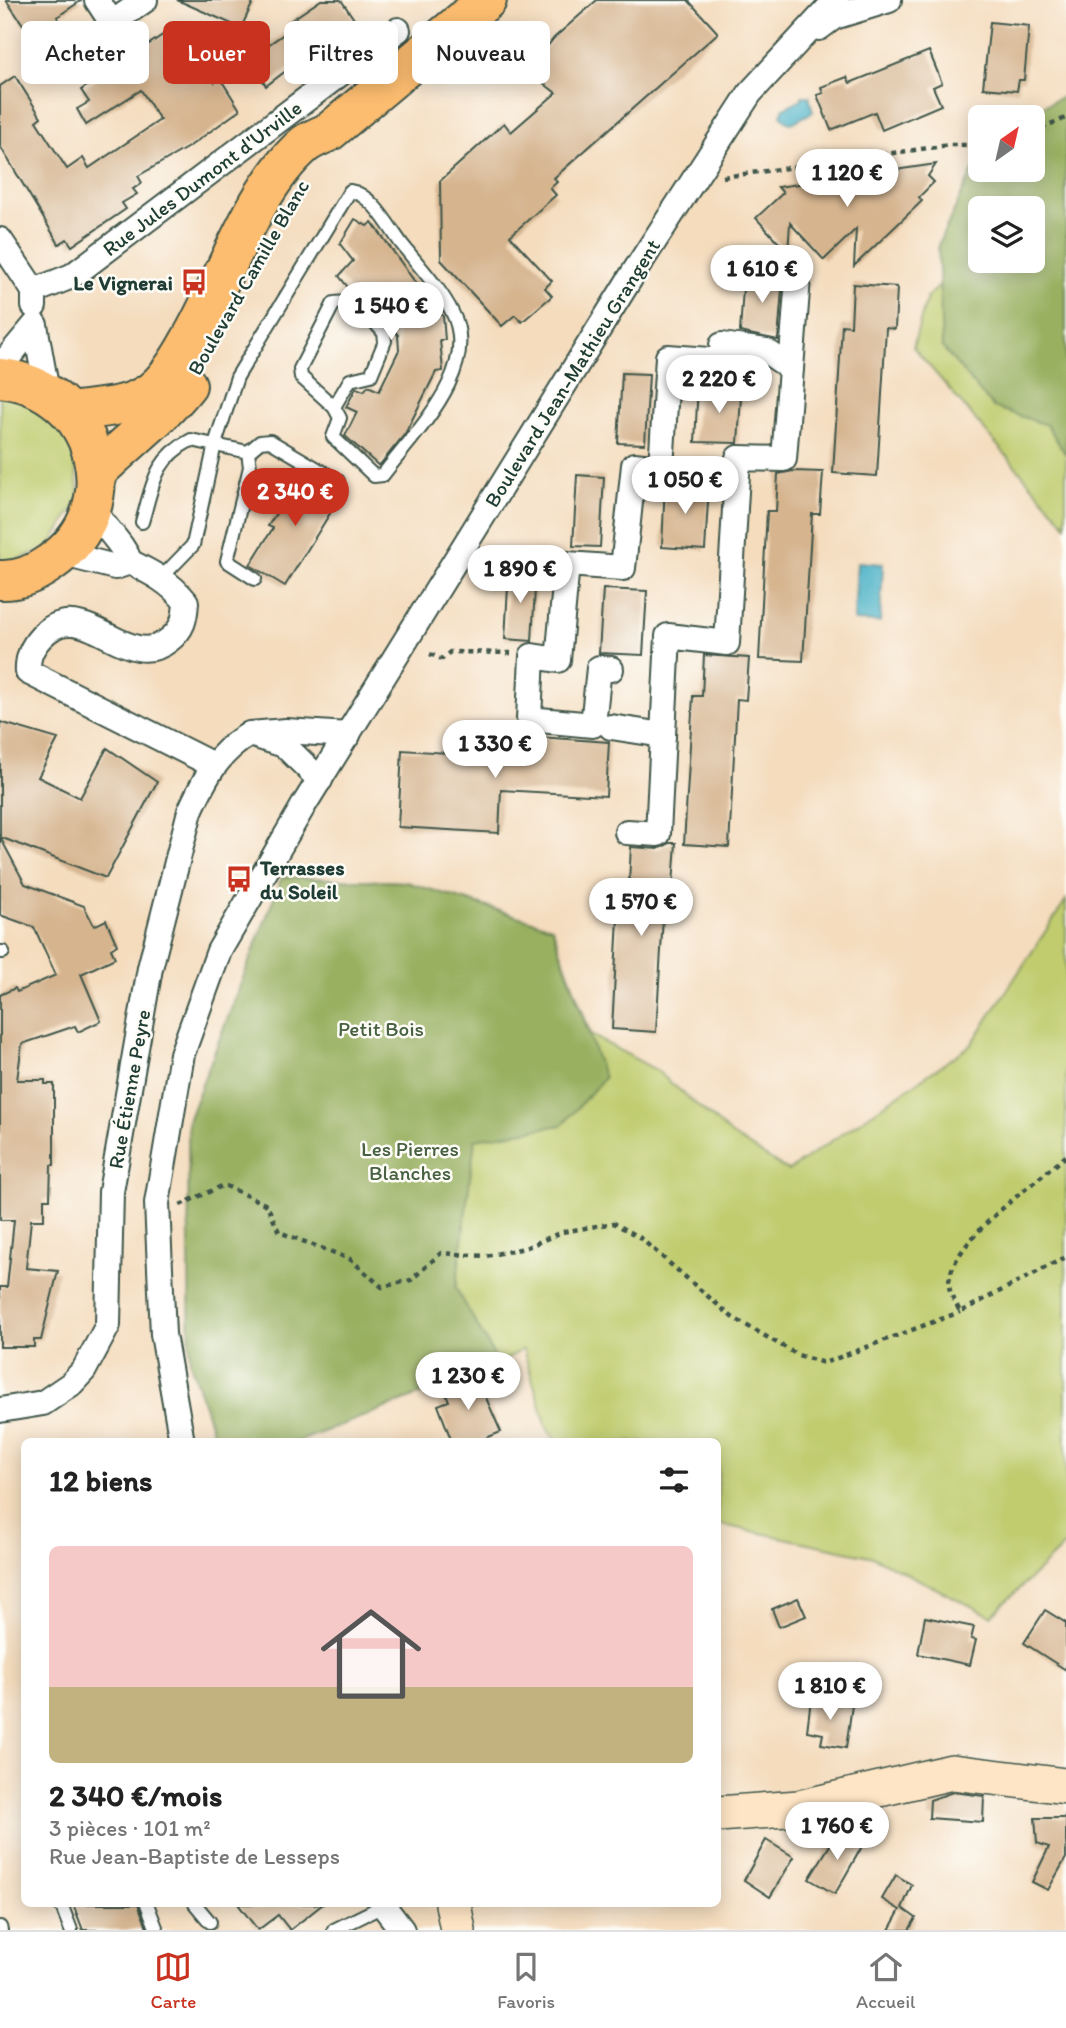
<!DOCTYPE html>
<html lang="fr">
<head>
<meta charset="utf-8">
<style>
  body { margin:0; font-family:Itim,sans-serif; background:#f6f6f6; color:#222; height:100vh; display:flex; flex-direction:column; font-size:26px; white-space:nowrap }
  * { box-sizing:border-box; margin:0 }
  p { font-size:23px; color:#767676 }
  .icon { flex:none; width:38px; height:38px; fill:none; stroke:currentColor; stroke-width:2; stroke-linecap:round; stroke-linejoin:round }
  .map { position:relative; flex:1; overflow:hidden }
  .sheet { position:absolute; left:21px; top:1438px; width:700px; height:469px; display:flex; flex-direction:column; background:#fff; border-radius:10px; box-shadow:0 4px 18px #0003 }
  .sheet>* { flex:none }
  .guide { position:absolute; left:21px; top:21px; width:700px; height:63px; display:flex; gap:14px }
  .needle { width:46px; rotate:34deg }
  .fabs { position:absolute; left:968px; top:105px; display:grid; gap:14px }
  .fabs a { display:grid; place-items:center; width:77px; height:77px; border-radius:10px; background:#fff; box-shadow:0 4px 18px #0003; font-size:35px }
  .price { position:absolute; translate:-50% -60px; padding:0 16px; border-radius:24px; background:#fff; color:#222; font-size:23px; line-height:46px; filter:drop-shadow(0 2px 4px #0008) }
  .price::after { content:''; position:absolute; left:50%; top:42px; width:21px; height:16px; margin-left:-10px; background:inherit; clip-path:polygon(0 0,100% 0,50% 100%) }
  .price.selected { background:#c8321e; color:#fff }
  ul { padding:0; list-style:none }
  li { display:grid; align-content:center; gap:14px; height:371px; padding:0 28px }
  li+li { border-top:2px solid #e0e0e0 }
  li span { display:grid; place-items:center; height:217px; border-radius:10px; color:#555 }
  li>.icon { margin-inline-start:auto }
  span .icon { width:126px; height:126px; fill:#fffc; stroke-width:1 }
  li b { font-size:30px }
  h2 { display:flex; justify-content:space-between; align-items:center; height:84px; padding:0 28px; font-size:30px }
  .chip { padding:0 24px; border-radius:10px; background:#fff; box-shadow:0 4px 18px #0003; font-size:24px; line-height:63px }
  .chip.selected { background:#c8321e; color:#fff }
  .dock { display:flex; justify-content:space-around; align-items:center; height:98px; border-top:2px solid #e0e0e0; background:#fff; font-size:19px; color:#767676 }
  .dock a { display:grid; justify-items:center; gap:4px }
  .dock .selected { color:#c8321e }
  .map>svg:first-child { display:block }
</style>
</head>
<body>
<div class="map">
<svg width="1066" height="1930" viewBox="0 0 1066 1930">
  <rect width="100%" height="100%" fill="#fdfcf7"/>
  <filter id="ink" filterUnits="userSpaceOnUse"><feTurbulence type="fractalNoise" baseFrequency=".0143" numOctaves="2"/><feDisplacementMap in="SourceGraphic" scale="14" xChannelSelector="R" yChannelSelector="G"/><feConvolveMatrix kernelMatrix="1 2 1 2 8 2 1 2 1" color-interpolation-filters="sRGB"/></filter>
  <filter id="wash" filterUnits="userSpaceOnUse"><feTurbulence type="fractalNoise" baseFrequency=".00686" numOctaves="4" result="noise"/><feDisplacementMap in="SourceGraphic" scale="28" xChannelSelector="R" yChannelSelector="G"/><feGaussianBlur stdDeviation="1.57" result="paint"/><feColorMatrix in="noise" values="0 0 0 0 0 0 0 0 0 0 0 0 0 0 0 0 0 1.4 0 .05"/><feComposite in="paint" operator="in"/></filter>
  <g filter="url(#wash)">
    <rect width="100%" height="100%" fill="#f4dcbd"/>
    <!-- green -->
    <g fill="#c0cc6e" stroke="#708451" stroke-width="2">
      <path d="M1066 192V525L913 347 927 297 980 252V261H1032Z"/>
      <path d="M0 393 34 402 73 443 79 499 49 547 0 566Z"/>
      <path d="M282 877 406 882 552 927 591 1035 656 1070 732 1135 788 1171 971 1045 1066 900V1544L991 1616 874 1557 718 1524V1442H557L548 1430 523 1349 499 1364 297 1442H216L190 1362 188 1121Z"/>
    </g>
    <!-- forest -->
    <g fill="#98b061" stroke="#5c764a" stroke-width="2" fill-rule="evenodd">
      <path d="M1066 95V455L1047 425 993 407 942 347 938 245 980 155V170H1032V117H1021ZM980 208H1032V261H980Z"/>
      <path d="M282 877 406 882 552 927 604 1078 562 1125 475 1139 456 1288 499 1364 297 1442H216L190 1362 188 1121Z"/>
    </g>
    <!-- water -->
    <g fill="#48b1c6" stroke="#34777d" stroke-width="2">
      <path d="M802 96H809L813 112 792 123 787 122 781 115 784 108 802 99Z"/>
      <path d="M857 562 883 564 880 622 854 621Z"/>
    </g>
    <g id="blocks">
      <!-- building -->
      <g fill="#d5b48e">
        <path d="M6 0H82L57 17 72 38 45 56Z"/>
        <path d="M177 0H254L241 28Z"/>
        <path d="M321 0H341L354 19 266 86 249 58 294 27 287 23Z"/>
        <path d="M597 0H688L718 33 554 178 557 182 550 188 556 195 510 236 552 281 545 288 552 296 522 322 515 315 502 326 441 260 440 181 504 123 511 132 556 93 528 71 554 38Z"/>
        <path d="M990 22 1029 26 1024 80H1019L1017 91 983 88Z"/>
        <path d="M167 32 185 51 190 39 218 74 214 83 220 78 240 110 190 146 138 176 142 183 133 189 137 194 122 203 126 209 72 246 67 239 59 244 0 146V86L15 76 41 117 36 121 67 169 83 158 89 168 160 120 141 90 86 125 77 109 89 102 81 90Z"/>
        <path d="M929 51 942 83 933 87 941 105 882 130 875 112 831 130 817 95 823 93 821 87 847 77 850 83Z"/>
        <path d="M936 164 928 176 934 182 919 197 922 201 854 266 856 229 824 260 790 223 788 253 756 218 783 193 778 187Z"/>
        <path d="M355 219 367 226 372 222 433 307 443 316 445 340H440L443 371 436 372 405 434 379 466 345 436 357 412 346 407 356 388 364 391 368 386 379 391 399 350 398 335 364 290 355 296 339 276 353 261 340 244Z"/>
        <path d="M744 274 783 276 778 340 740 332Z"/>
        <path d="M853 284 897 287 895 329 886 328 877 476 833 473 842 325 851 326Z"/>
        <path d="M622 373 649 374 645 444 618 443Z"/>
        <path d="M734 381H742L738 443 695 442 698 384 708 391 719 392 727 390Z"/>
        <path d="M303 471 342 494 285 586 250 565 273 528 268 526Z"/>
        <path d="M793 471 823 472 820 514H812L803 661 759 659 767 511H776L778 474Z"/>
        <path d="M577 475 604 477 600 547 573 546Z"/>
        <path d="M665 483 709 486 705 550 662 547Z"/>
        <path d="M509 569 536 571 532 641 505 639Z"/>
        <path d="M603 589 647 591 643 655 599 653Z"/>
        <path d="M704 655 749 658 746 700 737 699 729 847 684 844 693 696H702Z"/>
        <path d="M0 722 58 739 38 777 80 798 107 748 157 782 106 878 0 837 25 884 84 906 94 926 106 920 117 945 111 949 115 958 81 974 101 1021 78 1032 75 1026 22 1044 17 1080H45V1084H54V1165H51L50 1199H44V1220H31L26 1268 58 1271 41 1340H34V1347H0V1287H7L14 1220H0V995L15 988 17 992 56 975 34 927 0 915Z"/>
        <path d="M495 734 609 742 606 796 501 790 499 833 398 827 402 750 494 756Z"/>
        <path d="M670 843H676L673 885 665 884 656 1032 612 1029 620 882H629L631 847 658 849Z"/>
        <path d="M476 1375 501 1432 476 1442H452L438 1405 449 1401 443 1387Z"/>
        <path d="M798 1598 806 1616 779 1627 772 1609Z"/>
        <path d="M1045 1610 1066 1623V1670L1024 1643Z"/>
        <path d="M925 1617 974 1627 971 1639 976 1640 970 1665 918 1654Z"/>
        <path d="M811 1699 852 1705 846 1748 821 1744 823 1734 807 1731Z"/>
        <path d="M953 1792 984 1796 983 1822 929 1818 930 1800Z"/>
        <path d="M1066 1813V1858L1048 1890 1032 1882 1049 1847 1037 1843 1035 1818H1064Z"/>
        <path d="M840 1829 864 1843 835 1894 809 1879Z"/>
        <path d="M766 1840 794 1857 770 1897 744 1880Z"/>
        <path d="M896 1875 912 1885 902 1908 916 1918 909 1930H889L900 1910 882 1899Z"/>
        <path d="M73 1904H138L148 1930H83Z"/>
        <path d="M238 1904H323L290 1930 278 1915 258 1930Z"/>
      </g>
    </g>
  </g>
  <g filter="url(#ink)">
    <use href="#blocks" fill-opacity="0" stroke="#3f5549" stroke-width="2"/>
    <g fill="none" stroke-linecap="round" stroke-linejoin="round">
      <!-- lane casing -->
      <g stroke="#3f5549" stroke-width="16">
        <g id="lane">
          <path d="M248 452 250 467 227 561 255 579"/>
          <path d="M248 452 260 442 270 441 338 481"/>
          <path d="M142 522C153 485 154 459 191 440L248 452"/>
          <path d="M161 578 193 545 215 444 237 377 350 191C372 194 389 227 401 243 418 265 440 288 452 312 482 369 414 433 383 475L374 476 333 437 340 418 334 407 301 377 300 369 334 303C356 299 371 318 384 333L385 341 371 375 350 380 334 407"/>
          <path d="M0 952H3"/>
          <path d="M61 1904 71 1930"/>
          <path d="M147 1904 157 1930"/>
          <path d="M195 1904 210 1922"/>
          <path d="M0 1927 1 1930"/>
          <path d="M334 1930 383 1906"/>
        </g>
      </g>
      <!-- street casing -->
      <g stroke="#3f5549" stroke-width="28">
        <g id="street">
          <path d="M97 0 112 23 145 0"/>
          <path d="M819 28 834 17 889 0"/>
          <path d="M0 240 34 291V306"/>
          <path d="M34 291 72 276 398 30"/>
          <path d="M722 345 766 351 791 368"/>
          <path d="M0 367 35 325 47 392"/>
          <path d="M93 508C103 528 122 541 130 562 152 573 170 582 186 602 185 619 183 629 169 640 126 675 83 591 41 637 31 648 27 658 28 672L213 765"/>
          <path d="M64 554 115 567 130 562"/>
          <path d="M611 669 599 668 593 725 529 719 532 656 558 660 567 564 623 568 634 465 661 468 668 357 710 360V376L720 377"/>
          <path d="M611 727 663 735"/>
          <path d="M320 780 284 745 250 734 286 731 348 735"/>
          <path d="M627 832 658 834 668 636 727 643 738 458 784 459 798 278"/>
          <path d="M0 1410 43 1403 71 1384 84 1370 108 1325 111 1192 150 968 190 811C204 780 218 751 250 734"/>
          <path d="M182 1442 163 1334 157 1203 182 1054 219 951 305 803 631 277 750 93 836 0"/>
          <path d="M382 1904 402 1930"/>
        </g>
      </g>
      <!-- secondary casing -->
      <g stroke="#3f5549" stroke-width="38">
        <g id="secondary">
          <path d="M718 1814 799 1808 952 1772 1066 1786"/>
          <path d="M453 1904 458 1930"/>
        </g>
      </g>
      <!-- primary casing -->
      <g stroke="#3f5549" stroke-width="42">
        <g id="primary">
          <path d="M0 378C96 387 132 508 50 563 36 573 18 581 0 580"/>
          <path d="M72 412C98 407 125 409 149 393 166 382 179 360 189 342 224 283 252 189 305 144 312 139 322 135 329 132L487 0"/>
          <path d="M96 473C126 443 161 418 187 385"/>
        </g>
      </g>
      <!-- path -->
      <g stroke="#3f5549" stroke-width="4.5" stroke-dasharray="5 5" stroke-linecap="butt">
        <path d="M1032 131 1066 118"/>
        <path d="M723 177 950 145H980"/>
        <path d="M430 654 442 659 450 652 511 653"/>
        <path d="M1066 1156C1035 1184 947 1242 949 1286 950 1294 957 1305 960 1312L1066 1257"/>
        <path d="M180 1205 224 1185 267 1205 279 1232 350 1259 382 1287 411 1280 441 1253 486 1256 525 1248 562 1232 614 1223 639 1237 732 1317 798 1355 824 1363 960 1312"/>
      </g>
      <!-- lane -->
      <use href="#lane" stroke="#fff" stroke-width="12"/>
      <!-- street -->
      <use href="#street" stroke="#fff" stroke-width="24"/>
      <!-- secondary -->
      <use href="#secondary" stroke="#fee5c5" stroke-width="35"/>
      <!-- primary -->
      <use href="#primary" stroke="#fcbd6f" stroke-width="38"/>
    </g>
  </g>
  <!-- icons -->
  <defs>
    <g id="bus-bare" transform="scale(2.1)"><path d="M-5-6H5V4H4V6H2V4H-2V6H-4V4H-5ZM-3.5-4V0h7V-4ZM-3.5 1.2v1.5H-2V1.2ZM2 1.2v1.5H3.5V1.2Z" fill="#c8321e" stroke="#fdfcf7" stroke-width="2.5" paint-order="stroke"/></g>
  </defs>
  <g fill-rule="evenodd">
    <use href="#bus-bare" x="194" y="282"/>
    <use href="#bus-bare" x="239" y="879"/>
  </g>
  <g text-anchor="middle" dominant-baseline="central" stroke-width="5" stroke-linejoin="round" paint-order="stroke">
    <!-- street labels -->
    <g font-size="21" fill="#1f3d34" stroke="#fdfcf7">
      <text transform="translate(202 178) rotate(-37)">Rue Jules Dumont d'Urville</text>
      <text transform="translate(248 277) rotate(-60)">Boulevard Camille Blanc</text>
      <text transform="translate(572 373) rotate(-58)">Boulevard Jean-Mathieu Grangent</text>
      <text transform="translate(129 1089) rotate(-80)">Rue Étienne Peyre</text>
    </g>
    <!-- poi labels -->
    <g font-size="21" font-weight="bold" fill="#1f3d34" stroke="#fdfcf7" text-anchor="end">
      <text x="173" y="282">Le Vignerai</text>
      <text x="260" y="867" text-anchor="start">Terrasses<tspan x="260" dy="24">du Soleil</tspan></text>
    </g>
    <!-- park labels -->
    <g font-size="21" fill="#476142" stroke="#fdfcf7">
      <text x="381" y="1028">Petit Bois</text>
      <text x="410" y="1148">Les Pierres<tspan x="410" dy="24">Blanches</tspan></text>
    </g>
  </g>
</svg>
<div class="fabs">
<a><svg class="needle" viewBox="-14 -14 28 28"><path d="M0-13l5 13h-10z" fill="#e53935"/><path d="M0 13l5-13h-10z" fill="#767676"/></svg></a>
<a><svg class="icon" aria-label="layers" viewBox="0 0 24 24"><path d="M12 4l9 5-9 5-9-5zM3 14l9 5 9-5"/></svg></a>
</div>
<b class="price" style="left:847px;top:209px">1 120 €</b>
<b class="price" style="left:762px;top:305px">1 610 €</b>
<b class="price" style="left:391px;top:342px">1 540 €</b>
<b class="price" style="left:719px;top:415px">2 220 €</b>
<b class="price" style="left:685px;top:516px">1 050 €</b>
<b class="price selected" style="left:295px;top:528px">2 340 €</b>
<b class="price" style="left:520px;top:605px">1 890 €</b>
<b class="price" style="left:495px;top:780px">1 330 €</b>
<b class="price" style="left:641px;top:938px">1 570 €</b>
<b class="price" style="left:468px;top:1412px">1 230 €</b>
<b class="price" style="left:830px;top:1722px">1 810 €</b>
<b class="price" style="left:837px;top:1862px">1 760 €</b>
<div class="guide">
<a class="chip">Acheter</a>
<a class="chip selected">Louer</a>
<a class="chip">Filtres</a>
<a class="chip">Nouveau</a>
</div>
<section class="sheet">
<h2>12 biens<svg class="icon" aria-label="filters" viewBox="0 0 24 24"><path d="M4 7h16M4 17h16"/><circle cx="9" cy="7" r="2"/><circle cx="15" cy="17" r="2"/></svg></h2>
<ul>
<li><span style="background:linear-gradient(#f6c9c9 65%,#c2b280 0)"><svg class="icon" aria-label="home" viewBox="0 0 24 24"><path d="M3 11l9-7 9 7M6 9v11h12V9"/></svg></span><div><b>2 340 €/mois</b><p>3 pièces · 101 m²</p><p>Rue Jean-Baptiste de Lesseps</p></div></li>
</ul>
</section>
</div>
<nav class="dock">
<a class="selected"><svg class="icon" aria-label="map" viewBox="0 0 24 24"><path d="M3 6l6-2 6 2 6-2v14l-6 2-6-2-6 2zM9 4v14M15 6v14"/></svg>Carte</a>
<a><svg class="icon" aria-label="saved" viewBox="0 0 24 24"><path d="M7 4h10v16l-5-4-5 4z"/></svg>Favoris</a>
<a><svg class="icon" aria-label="home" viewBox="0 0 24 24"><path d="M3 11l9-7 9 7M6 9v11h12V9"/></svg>Accueil</a>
</nav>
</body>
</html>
